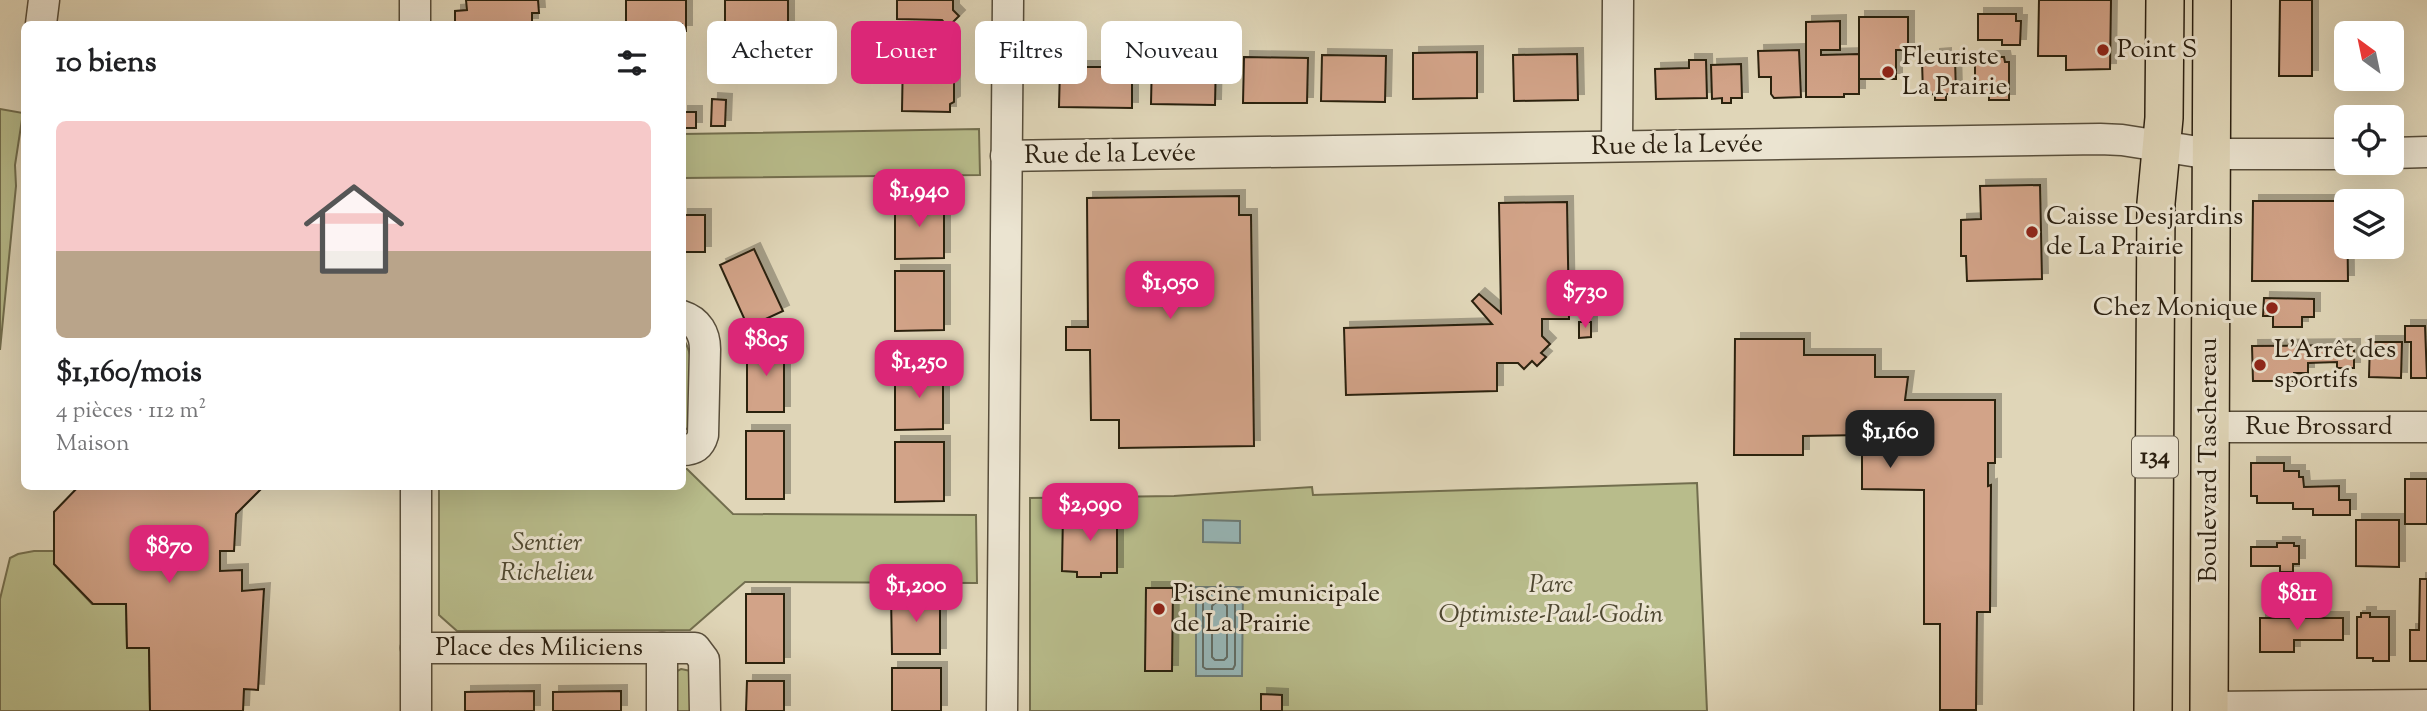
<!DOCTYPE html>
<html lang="fr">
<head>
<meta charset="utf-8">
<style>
  body { margin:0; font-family:"Sorts Mill Goudy",serif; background:#f6f6f6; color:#202124; height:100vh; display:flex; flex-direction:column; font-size:26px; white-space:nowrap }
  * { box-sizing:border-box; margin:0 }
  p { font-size:23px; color:#757577 }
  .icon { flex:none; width:38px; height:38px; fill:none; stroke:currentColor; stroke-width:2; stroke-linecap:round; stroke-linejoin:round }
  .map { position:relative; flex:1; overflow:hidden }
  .panel { position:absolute; left:21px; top:21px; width:665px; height:469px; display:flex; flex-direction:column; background:#fff; border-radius:10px; box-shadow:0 7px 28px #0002 }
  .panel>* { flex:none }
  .guide { position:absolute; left:707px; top:21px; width:665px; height:63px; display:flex; gap:14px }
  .needle { width:46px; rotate:327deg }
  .controls { position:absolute; left:2334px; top:21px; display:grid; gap:14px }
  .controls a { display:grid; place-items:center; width:70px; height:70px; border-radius:10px; background:#fff; box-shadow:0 7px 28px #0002; font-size:35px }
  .price { position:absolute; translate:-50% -60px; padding:0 16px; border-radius:14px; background:#db2777; color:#fff; font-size:23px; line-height:46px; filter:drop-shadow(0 2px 4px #0008) }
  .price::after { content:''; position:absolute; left:50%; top:42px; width:21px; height:16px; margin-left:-10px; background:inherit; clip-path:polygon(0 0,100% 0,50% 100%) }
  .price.active { background:#222; color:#fff }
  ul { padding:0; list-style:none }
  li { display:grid; align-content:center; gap:14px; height:371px; padding:0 35px }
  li+li { border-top:2px solid #e0e0e0 }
  li span { display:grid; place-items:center; height:217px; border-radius:10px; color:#555 }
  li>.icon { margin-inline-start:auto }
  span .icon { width:126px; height:126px; fill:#fffc; stroke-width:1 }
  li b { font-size:30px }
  h2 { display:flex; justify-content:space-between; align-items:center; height:84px; padding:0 35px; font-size:30px }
  .pill { padding:0 24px; border-radius:10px; background:#fff; box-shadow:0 7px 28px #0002; font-size:24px; line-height:63px }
  .pill.active { background:#db2777; color:#fff }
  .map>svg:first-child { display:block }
</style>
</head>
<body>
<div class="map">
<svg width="2427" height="711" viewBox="0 0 2427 711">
  <defs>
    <filter id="shadow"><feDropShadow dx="6" dy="-6" stdDeviation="0" flood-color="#0004"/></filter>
  </defs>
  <rect width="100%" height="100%" fill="#e0d6b8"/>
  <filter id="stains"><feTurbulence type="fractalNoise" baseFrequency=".00286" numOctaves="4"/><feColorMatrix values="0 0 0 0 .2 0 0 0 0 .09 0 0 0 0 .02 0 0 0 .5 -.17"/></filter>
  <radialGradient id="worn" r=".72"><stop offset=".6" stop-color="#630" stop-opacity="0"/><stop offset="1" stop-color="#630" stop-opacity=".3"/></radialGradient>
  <!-- green -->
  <g fill="#b8bc8b" stroke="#726e4e" stroke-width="2">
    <path d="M0 109 23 113 15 165 16 186 0 350Z"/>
    <path d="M979 129 980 175 683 178V134Z"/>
    <path d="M682 338C699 357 690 404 689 428L683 430Z"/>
    <path d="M683 469H687L733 514 976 515 977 583 745 582 690 630 457 631 439 615V487L682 486Z"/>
    <path d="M1697 483 1707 711H1030V498L1174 496 1312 487 1313 495Z"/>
    <path d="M34 551H54V564L92 604H126L127 648H149L150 711H0V599L10 558 18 554Z"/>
    <path d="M681 669 691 671 693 711H674L675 672Z"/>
  </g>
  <!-- water -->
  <g fill="#97b7b8" stroke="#6c7b75" stroke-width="2">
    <path d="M1203 520 1240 521V543L1203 542Z"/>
    <path d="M1196 587H1243L1242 676H1196Z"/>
  </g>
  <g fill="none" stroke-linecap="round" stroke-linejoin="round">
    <!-- shore -->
    <g stroke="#616c64" stroke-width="2">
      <path d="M1206 594H1233L1235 596V665L1233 669H1206L1203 667V597Z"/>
      <path d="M1215 603H1224L1227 606V657L1224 660H1215L1212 657V606Z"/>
    </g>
  </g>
  <!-- building -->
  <g fill="#d2a388" stroke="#2b2011" stroke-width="2" filter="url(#shadow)">
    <path d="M466 0H538L539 13H532V24H455V11L467 10Z"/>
    <path d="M626 0H686V31H682V24H626Z"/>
    <path d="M725 0H788V32H769L768 39H740V32H725Z"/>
    <path d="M897 0H953V10L959 16 948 27 942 20 897 19Z"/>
    <path d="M2039 0H2111L2110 69 2066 70V56H2038Z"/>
    <path d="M2280 0H2312V76H2279Z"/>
    <path d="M1978 14H2016V21H2021L2020 45H2002V40H1978Z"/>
    <path d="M1859 17H1908V50H1896V79H1859Z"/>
    <path d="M1840 21V50H1821V55L1859 54V94H1844V97H1806V22Z"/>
    <path d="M1799 50 1801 97 1774 98 1771 94V77H1759L1758 51Z"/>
    <path d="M1477 52V98L1413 99V53Z"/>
    <path d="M903 54 951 55V64L954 70V102L950 104V112L902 111Z"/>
    <path d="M1577 54 1578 100 1514 101 1513 55Z"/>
    <path d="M1945 54V59H1955L1956 94H1946V100H1935V94L1923 95 1922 60 1934 59V55Z"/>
    <path d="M1322 55 1386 56 1385 102 1321 101Z"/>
    <path d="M1244 57 1308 58 1307 103H1243Z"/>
    <path d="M1988 57H2004L2005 62H2009V100H1989V95H1975V62H1988Z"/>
    <path d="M1152 58 1216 59 1215 105 1151 104Z"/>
    <path d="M1689 60H1706L1707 98 1656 99 1655 69 1689 68Z"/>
    <path d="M1741 64 1742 98H1731V103H1722V98L1712 99 1711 65Z"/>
    <path d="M1060 67H1132V108L1059 107Z"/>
    <path d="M712 99 726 100 725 126H711Z"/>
    <rect x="682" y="112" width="14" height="16"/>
    <path d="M2040 185 2042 279 1967 281 1966 256H1961V220L1981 219 1980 186Z"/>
    <path d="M1239 196V215H1251L1254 446 1119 448V420H1091L1090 350H1066V327H1088L1087 198Z"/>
    <path d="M895 199H944V258L895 259Z"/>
    <path d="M2253 201H2347L2348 281H2252Z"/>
    <path d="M1567 202 1569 319H1542V336L1550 344 1541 353 1546 357 1537 366 1532 361 1524 369 1518 363H1497V391L1346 395 1344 328 1492 324 1472 301 1479 294 1501 313 1499 203Z"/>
    <rect x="682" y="215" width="23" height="37"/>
    <path d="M754 249 783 311 748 327 720 265Z"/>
    <path d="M895 271H944V330L895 331Z"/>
    <path d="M2264 298 2314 299V317H2302V327H2273V316H2263Z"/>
    <path d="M1579 322H1591V337L1579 338Z"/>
    <path d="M2405 326H2425L2427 378H2411V342H2405Z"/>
    <path d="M1735 339H1804V355H1875V377H1908L1905 400H1995V463H1988V486L1991 485 1990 612H1977L1976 710H1940V624H1924V490L1862 489V435L1803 436V455H1734Z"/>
    <path d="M2370 342H2402L2401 378 2369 377Z"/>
    <rect x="747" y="344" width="37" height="68"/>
    <path d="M2354 345V368H2337V362L2308 363V373H2294V381H2253L2252 346Z"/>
    <path d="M895 370H943V429L895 430Z"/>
    <rect x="746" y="431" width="38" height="68"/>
    <path d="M895 442H944V501L895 502Z"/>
    <path d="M2251 463H2284V471H2299V477H2303L2304 487 2339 486V500H2350V515H2313V509H2293V503H2257V496H2251Z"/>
    <rect x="2405" y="479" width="22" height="45"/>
    <path d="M79 486H264L236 514 234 551H220V571L242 570V591L264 589 258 690 244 689 243 711H150L149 648H127L126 604H93L54 564V512Z"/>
    <path d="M1063 512H1117V573H1101V577H1077V572L1062 571Z"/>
    <path d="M2356 520H2399V567L2356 566Z"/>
    <path d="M2277 543H2294V546H2299V564H2293V572H2280V566H2251V547H2277Z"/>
    <path d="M2420 579H2427V661H2410V630H2419Z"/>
    <path d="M1146 588H1173L1172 671H1145Z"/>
    <rect x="746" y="594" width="38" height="69"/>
    <path d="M940 594V654H892L891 595Z"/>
    <path d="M2361 613H2370V617H2389V661H2373V658H2357V617H2361Z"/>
    <path d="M2260 618H2343V640H2294V652H2260Z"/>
    <rect x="892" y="668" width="49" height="43"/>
    <path d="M747 681H784V711H746Z"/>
    <path d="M534 691V711H465V692Z"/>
    <path d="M621 691V711H553V692Z"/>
    <path d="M1261 694 1282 695V711H1261Z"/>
  </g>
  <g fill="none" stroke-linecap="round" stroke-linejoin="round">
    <!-- minor casing -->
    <g stroke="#584e3b" stroke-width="33">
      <g id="minor">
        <path d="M41 24 44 0"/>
        <path d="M415 24V0"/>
        <path d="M1617 146 1618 0"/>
        <path d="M2392 153 2427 152"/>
        <path d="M1006 156 2100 139 2122 140 2211 154H2347"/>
        <path d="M682 316C698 321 705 334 705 349L703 435C700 446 694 450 682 450"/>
        <path d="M2210 427H2427"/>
        <path d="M416 486V711"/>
        <path d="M416 648H695L704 660 705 711"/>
        <path d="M662 648V711"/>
        <path d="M2209 707 2427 705"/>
        <path d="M1002 711 1008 0"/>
      </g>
    </g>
    <!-- major casing -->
    <g stroke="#2b2011" stroke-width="40">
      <g id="major">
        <path d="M2153 711 2156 203 2164 118 2165 0"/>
        <path d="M2209 711 2212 0"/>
      </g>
    </g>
    <!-- minor -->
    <use href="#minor" stroke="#ebe4d1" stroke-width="30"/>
    <!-- major -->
    <use href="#major" stroke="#e0d6b8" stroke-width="37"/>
  </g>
  <!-- markers -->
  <g fill="#8f2418" stroke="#ebe4d1" stroke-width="2.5">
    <circle cx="2103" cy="50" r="7"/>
    <circle cx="1888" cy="72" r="7"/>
    <circle cx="2032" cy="232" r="7"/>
    <circle cx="2272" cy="308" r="7"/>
    <circle cx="2260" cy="365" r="7"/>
    <circle cx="1159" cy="609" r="7"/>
  </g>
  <g text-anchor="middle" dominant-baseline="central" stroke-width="6" stroke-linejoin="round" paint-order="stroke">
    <!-- shield labels -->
    <rect fill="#ebe4d1" stroke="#655b4b" stroke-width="2" x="2132" y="436.5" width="46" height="41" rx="5"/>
    <g font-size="24" font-weight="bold" fill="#2b2011">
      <text x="2155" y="457">134</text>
    </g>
    <!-- poi labels -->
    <g font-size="26" fill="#2b2011" stroke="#ebe4d1" text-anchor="start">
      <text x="2117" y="50">Point S</text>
      <text x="1902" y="57">Fleuriste<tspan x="1902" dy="30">La Prairie</tspan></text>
      <text x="2046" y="217">Caisse Desjardins<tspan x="2046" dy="30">de La Prairie</tspan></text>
      <text x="2258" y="308" text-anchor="end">Chez Monique</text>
      <text x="2274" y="350">L'Arrêt des<tspan x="2274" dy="30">sportifs</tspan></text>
      <text x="1173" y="594">Piscine municipale<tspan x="1173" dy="30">de La Prairie</tspan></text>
    </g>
    <!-- street labels -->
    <g font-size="26" fill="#2b2011" stroke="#ebe4d1">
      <text transform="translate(1677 146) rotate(-1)">Rue de la Levée</text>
      <text transform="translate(1110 155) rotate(-1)">Rue de la Levée</text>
      <text x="2319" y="427">Rue Brossard</text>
      <text transform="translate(2209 460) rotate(-90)">Boulevard Taschereau</text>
      <text x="539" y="648">Place des Miliciens</text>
    </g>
    <!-- park labels -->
    <g font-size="26" font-style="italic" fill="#4e4730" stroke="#ebe4d1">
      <text x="547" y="543">Sentier<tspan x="547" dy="30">Richelieu</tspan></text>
      <text x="1551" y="585">Parc<tspan x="1551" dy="30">Optimiste-Paul-Godin</tspan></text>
    </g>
  </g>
  <rect width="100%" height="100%" filter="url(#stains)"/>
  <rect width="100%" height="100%" fill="url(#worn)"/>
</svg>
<div class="controls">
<a><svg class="needle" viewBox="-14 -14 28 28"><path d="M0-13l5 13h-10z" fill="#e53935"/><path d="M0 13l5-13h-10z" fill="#757577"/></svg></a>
<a><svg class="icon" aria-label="locate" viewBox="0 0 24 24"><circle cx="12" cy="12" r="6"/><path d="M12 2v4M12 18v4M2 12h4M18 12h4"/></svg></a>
<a><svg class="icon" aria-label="layers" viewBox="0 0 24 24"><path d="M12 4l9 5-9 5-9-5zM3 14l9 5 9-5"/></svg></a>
</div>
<b class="price" style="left:919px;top:229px">$1,940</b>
<b class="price" style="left:1170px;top:321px">$1,050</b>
<b class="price" style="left:1585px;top:330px">$730</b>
<b class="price" style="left:766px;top:378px">$805</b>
<b class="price" style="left:919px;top:400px">$1,250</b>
<b class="price active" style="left:1890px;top:470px">$1,160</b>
<b class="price" style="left:1090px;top:543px">$2,090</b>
<b class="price" style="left:169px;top:585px">$870</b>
<b class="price" style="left:916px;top:624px">$1,200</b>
<b class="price" style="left:2297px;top:632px">$811</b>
<div class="guide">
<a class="pill">Acheter</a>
<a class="pill active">Louer</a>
<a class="pill">Filtres</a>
<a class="pill">Nouveau</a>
</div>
<section class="panel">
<h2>10 biens<svg class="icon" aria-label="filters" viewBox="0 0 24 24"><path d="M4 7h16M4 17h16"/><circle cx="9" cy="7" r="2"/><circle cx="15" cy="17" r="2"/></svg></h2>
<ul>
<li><span style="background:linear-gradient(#f6c9c9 60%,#b9a48a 0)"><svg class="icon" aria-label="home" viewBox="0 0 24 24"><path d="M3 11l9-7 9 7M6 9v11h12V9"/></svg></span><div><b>$1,160/mois</b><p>4 pièces · 112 m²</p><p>Maison</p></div></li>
</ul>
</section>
</div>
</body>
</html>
